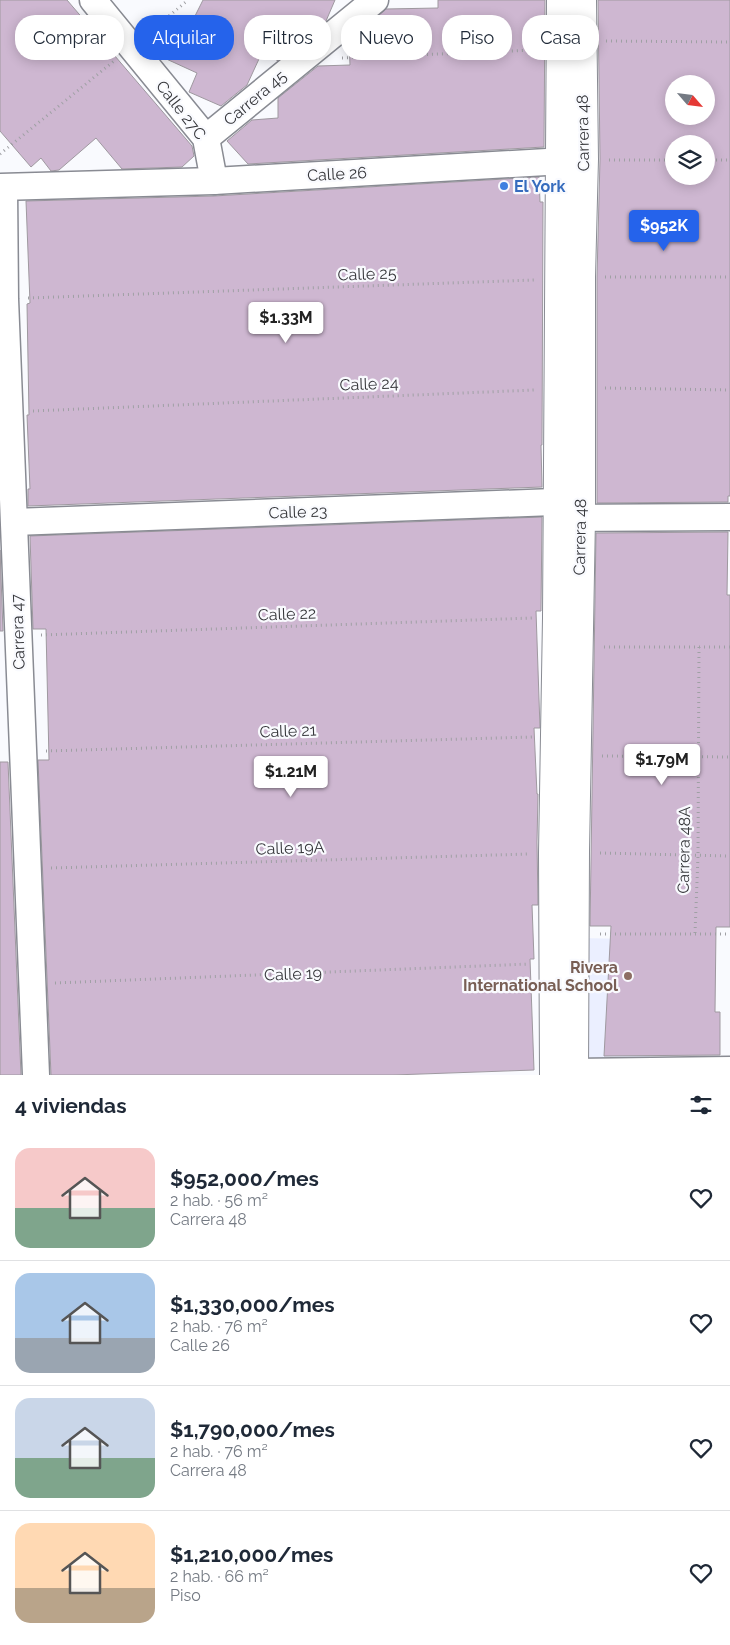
<!DOCTYPE html>
<html lang="es">
<head>
<meta charset="utf-8">
<style>
  body { margin:0; font-family:Raleway,sans-serif; background:#f6f6f7; color:#1f2937; height:100vh; display:flex; flex-direction:column; font-size:19px; white-space:nowrap }
  * { box-sizing:border-box; margin:0 }
  p { font-size:16px; color:#747a83 }
  .icon { flex:none; width:28px; height:28px; fill:none; stroke:currentColor; stroke-width:2; stroke-linecap:round; stroke-linejoin:round }
  .map { position:relative; height:1075px; overflow:hidden }
  .sheet { display:flex; flex-direction:column; background:#fff; flex:1 }
  .sheet>* { flex:none }
  .top-card { position:absolute; left:15px; top:15px; width:700px; height:45px; display:flex; gap:10px }
  .needle { width:32px; rotate:118deg }
  .tools { position:absolute; left:665px; top:75px; display:grid; gap:10px }
  .tools a { display:grid; place-items:center; width:50px; height:50px; border-radius:50%; background:#fff; box-shadow:0 2px 12px #0003; font-size:25px }
  .price { position:absolute; translate:-50% -42px; padding:0 11px; border-radius:5px; background:#fff; color:#222; font-size:16px; line-height:32px; filter:drop-shadow(0 1px 2px #0008) }
  .price::after { content:''; position:absolute; left:50%; top:30px; width:15px; height:11px; margin-left:-8px; background:inherit; clip-path:polygon(0 0,100% 0,50% 100%) }
  .price.active { background:#2563eb; color:#fff }
  ul { padding:0; list-style:none }
  li { display:flex; align-items:center; gap:15px; height:125px; padding:0 15px }
  li+li { border-top:1px solid #e0e1e3 }
  li span { display:grid; place-items:center; flex:none; width:140px; height:100px; border-radius:15px; color:#555 }
  li>.icon { margin-inline-start:auto }
  span .icon { width:60px; height:60px; fill:#fffc; stroke-width:1 }
  li b { font-size:21px }
  h2 { display:flex; justify-content:space-between; align-items:center; height:60px; padding:0 15px; font-size:21px }
  .chip { padding:0 18px; border-radius:20px; background:#fff; box-shadow:0 2px 12px #0003; font-size:18px; line-height:45px }
  .chip.active { background:#2563eb; color:#fff }
  .map>svg:first-child { display:block }
</style>
</head>
<body>
<div class="map">
<svg width="730" height="1075" viewBox="0 0 730 1075">
  <rect width="100%" height="100%" fill="#f9fafe"/>
  <!-- built -->
  <path fill="#ebefff" d="M580 938 676 940 649 1012 650 1062 582 1064Z"/>
  <!-- building -->
  <g fill="#ceb7d1" stroke="#9f99a0" fill-rule="evenodd">
    <path d="M0 0H67L192 146 194 156 182 167 122 169 96 138 59 170 51 171 41 158 31 167 0 131Z"/>
    <path d="M203 0H335L326 21 321 25 310 20 301 41 277 61 276 22 247 85 221 106 189 92 197 73 162 57 178 18 191 24Z"/>
    <path d="M438 0H545L544 147 248 164 227 141 252 120 278 118V98L318 66 350 65 349 40 386 9 438 8Z"/>
    <path d="M598 0H730V496H728V502L597 503V277L600 159ZM674 84H706V116H674ZM674 144H706V176H674Z"/>
    <path d="M539 177 540 202H543L542 445H541L542 487 28 506V489H30L27 415H29L27 304 30 303 26 201 214 196Z"/>
    <path d="M542 517 541 611H536L540 728H534L537 794H538L537 842 538 905H532L534 959H530L534 1070 393 1075H51L38 760H49L46 629H33L30 536Z"/>
    <path d="M728 532 727 595H730V927H716L715 1012H720V1055L604 1056 611 926H590L596 533Z"/>
    <path d="M0 550 3 631H0Z"/>
    <path d="M0 762H8L21 1075H0Z"/>
  </g>
  <g fill="none" stroke-linecap="round" stroke-linejoin="round">
    <!-- street casing -->
    <g stroke="#898b93" stroke-width="29">
      <g id="street">
        <path d="M93 0 206 138 214 181"/>
        <path d="M206 138 375 0"/>
        <path d="M0 187 214 181 581 160"/>
        <path d="M4 188 5 299 36 1075"/>
        <path d="M558 518 730 517"/>
        <path d="M14 522 580 501"/>
        <path d="M574 1072 730 1070"/>
      </g>
    </g>
    <!-- secondary casing -->
    <g stroke="#898b93" stroke-width="30">
      <g id="secondary">
        <path d="M554 1075 553 853 557 618 561 0"/>
        <path d="M574 1075 575 852 581 517V277L584 159 582 0"/>
      </g>
    </g>
    <!-- path -->
    <g stroke="#9fa0a4" stroke-width="3" stroke-dasharray="1 4" stroke-linecap="butt">
      <path d="M150 32 188 0"/>
      <path d="M606 41 730 42"/>
      <path d="M342 58 536 50"/>
      <path d="M0 154 114 61"/>
      <path d="M609 160H674"/>
      <path d="M706 160H730"/>
      <path d="M605 277H730"/>
      <path d="M28 298 534 280"/>
      <path d="M605 388 730 390"/>
      <path d="M33 411 534 390"/>
      <path d="M41 635 532 618"/>
      <path d="M604 647H730"/>
      <path d="M46 751 532 737"/>
      <path d="M602 756 730 757"/>
      <path d="M600 853 730 856"/>
      <path d="M51 868 529 854"/>
      <path d="M695 933 698 856 699 647"/>
      <path d="M600 934H730"/>
      <path d="M55 983 529 964"/>
    </g>
    <!-- street -->
    <use href="#street" stroke="#fff" stroke-width="26"/>
    <!-- secondary -->
    <use href="#secondary" stroke="#fff" stroke-width="28"/>
  </g>
  <!-- markers -->
  <circle fill="#3f7fe0" stroke="#f9fafe" stroke-width="2" cx="504" cy="186" r="5"/>
  <circle fill="#8d6e63" stroke="#f9fafe" stroke-width="2" cx="628" cy="976" r="5"/>
  <g text-anchor="middle" dominant-baseline="central" stroke-width="4.5" stroke-linejoin="round" paint-order="stroke">
    <!-- street labels -->
    <g font-size="16" fill="#36373b" stroke="#f9fafe">
      <text transform="translate(255 98) rotate(-40)">Carrera 45</text>
      <text transform="translate(181 110) rotate(52)">Calle 27C</text>
      <text transform="translate(583 133) rotate(-91)">Carrera 48</text>
      <text transform="translate(337 174) rotate(-3)">Calle 26</text>
      <text transform="translate(367 274) rotate(-2)">Calle 25</text>
      <text transform="translate(369 384) rotate(-2)">Calle 24</text>
      <text transform="translate(298 512) rotate(-2)">Calle 23</text>
      <text transform="translate(580 537) rotate(-89)">Carrera 48</text>
      <text transform="translate(287 614) rotate(-2)">Calle 22</text>
      <text transform="translate(18 632) rotate(-92)">Carrera 47</text>
      <text transform="translate(288 731) rotate(-2)">Calle 21</text>
      <text transform="translate(290 848) rotate(-2)">Calle 19A</text>
      <text transform="translate(684 850) rotate(-89)">Carrera 48A</text>
      <text transform="translate(293 974) rotate(-2)">Calle 19</text>
    </g>
    <!-- shop labels -->
    <g font-size="16" font-weight="bold" fill="#366cbe" stroke="#f9fafe" text-anchor="start">
      <text x="514" y="186">El York</text>
    </g>
    <!-- education labels -->
    <g font-size="16" font-weight="bold" fill="#785e54" stroke="#f9fafe" text-anchor="end">
      <text x="618" y="967">Rivera<tspan x="618" dy="18">International School</tspan></text>
    </g>
  </g>
</svg>
<div class="tools">
<a><svg class="needle" viewBox="-14 -14 28 28"><path d="M0-13l5 13h-10z" fill="#e53935"/><path d="M0 13l5-13h-10z" fill="#747a83"/></svg></a>
<a><svg class="icon" aria-label="layers" viewBox="0 0 24 24"><path d="M12 4l9 5-9 5-9-5zM3 14l9 5 9-5"/></svg></a>
</div>
<b class="price active" style="left:664px;top:252px">$952K</b>
<b class="price" style="left:286px;top:344px">$1.33M</b>
<b class="price" style="left:662px;top:786px">$1.79M</b>
<b class="price" style="left:291px;top:798px">$1.21M</b>
<div class="top-card">
<a class="chip">Comprar</a>
<a class="chip active">Alquilar</a>
<a class="chip">Filtros</a>
<a class="chip">Nuevo</a>
<a class="chip">Piso</a>
<a class="chip">Casa</a>
</div>
</div>
<section class="sheet">
<h2>4 viviendas<svg class="icon" aria-label="filters" viewBox="0 0 24 24"><path d="M4 7h16M4 17h16"/><circle cx="9" cy="7" r="2"/><circle cx="15" cy="17" r="2"/></svg></h2>
<ul>
<li><span style="background:linear-gradient(#f6c9c9 60%,#7fa58c 0)"><svg class="icon" aria-label="home" viewBox="0 0 24 24"><path d="M3 11l9-7 9 7M6 9v11h12V9"/></svg></span><div><b>$952,000/mes</b><p>2 hab. · 56 m²</p><p>Carrera 48</p></div><svg class="icon" aria-label="heart" viewBox="0 0 24 24"><path d="M12 20l-8-8c-3-5 5-10 8-4 3-6 11-1 8 4z"/></svg></li>
<li><span style="background:linear-gradient(#a9c7e8 65%,#9aa5b1 0)"><svg class="icon" aria-label="home" viewBox="0 0 24 24"><path d="M3 11l9-7 9 7M6 9v11h12V9"/></svg></span><div><b>$1,330,000/mes</b><p>2 hab. · 76 m²</p><p>Calle 26</p></div><svg class="icon" aria-label="heart" viewBox="0 0 24 24"><path d="M12 20l-8-8c-3-5 5-10 8-4 3-6 11-1 8 4z"/></svg></li>
<li><span style="background:linear-gradient(#c9d6e8 60%,#7fa58c 0)"><svg class="icon" aria-label="home" viewBox="0 0 24 24"><path d="M3 11l9-7 9 7M6 9v11h12V9"/></svg></span><div><b>$1,790,000/mes</b><p>2 hab. · 76 m²</p><p>Carrera 48</p></div><svg class="icon" aria-label="heart" viewBox="0 0 24 24"><path d="M12 20l-8-8c-3-5 5-10 8-4 3-6 11-1 8 4z"/></svg></li>
<li><span style="background:linear-gradient(#ffd9b3 65%,#b9a48a 0)"><svg class="icon" aria-label="home" viewBox="0 0 24 24"><path d="M3 11l9-7 9 7M6 9v11h12V9"/></svg></span><div><b>$1,210,000/mes</b><p>2 hab. · 66 m²</p><p>Piso</p></div><svg class="icon" aria-label="heart" viewBox="0 0 24 24"><path d="M12 20l-8-8c-3-5 5-10 8-4 3-6 11-1 8 4z"/></svg></li>
</ul>
</section>
</body>
</html>
